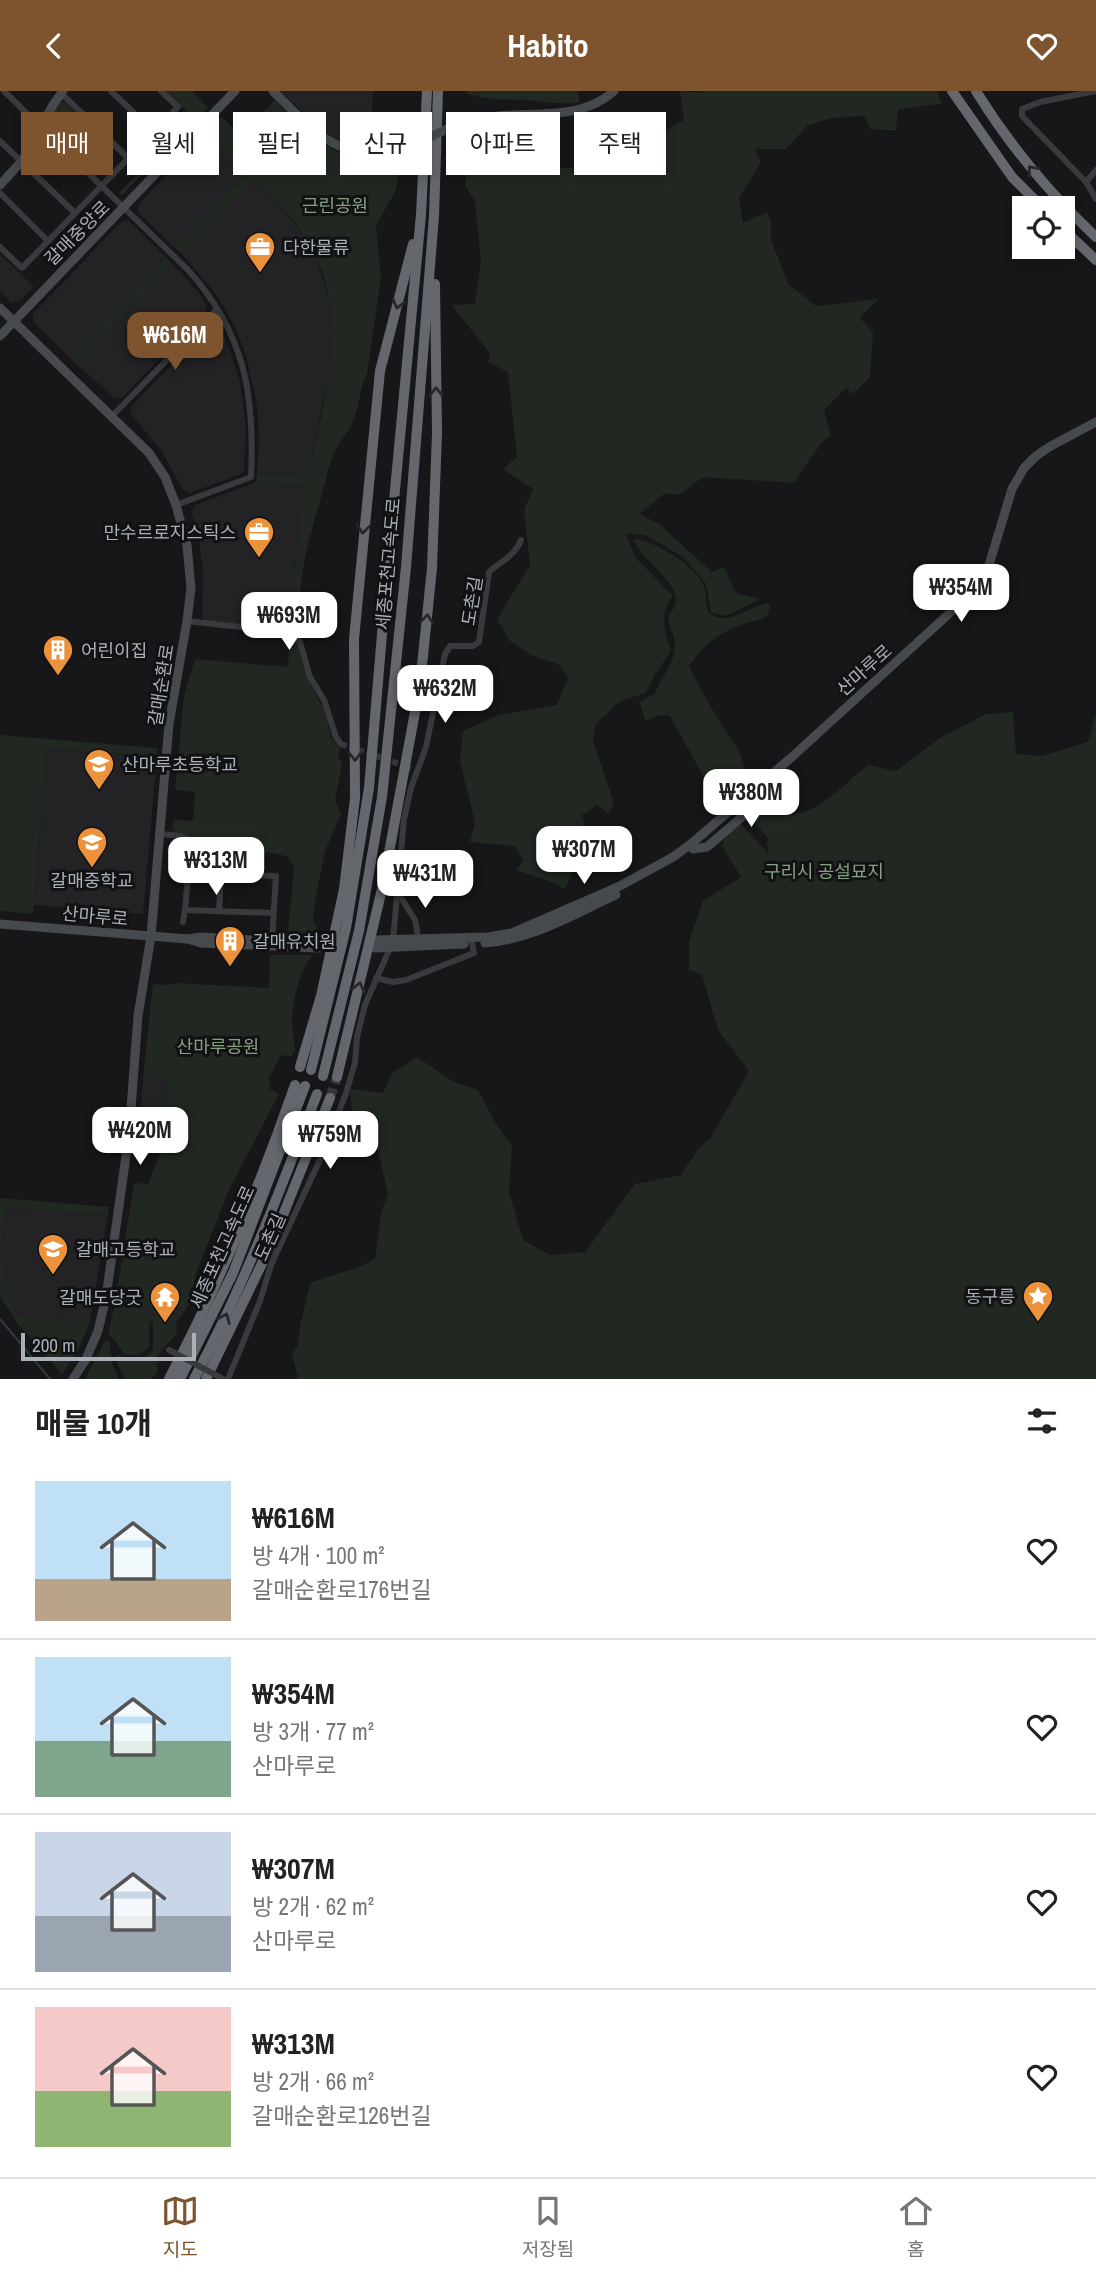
<!DOCTYPE html>
<html lang="ko">
<head>
<meta charset="utf-8">
<style>
  body { margin:0; font-family:"Archivo Narrow","Noto Sans KR",sans-serif; background:#f6f6f6; color:#222; height:100vh; display:flex; flex-direction:column; font-size:26px; white-space:nowrap }
  * { box-sizing:border-box; margin:0 }
  p { font-size:23px; color:#767676 }
  .icon { flex:none; width:38px; height:38px; fill:none; stroke:currentColor; stroke-width:2; stroke-linecap:round; stroke-linejoin:round }
  .map { position:relative; height:1288px; overflow:hidden }
  .drawer { display:flex; flex-direction:column; background:#fff; flex:1 }
  .drawer>* { flex:none }
  .banner { position:absolute; left:21px; top:21px; width:700px; height:63px; display:flex; gap:14px }
  .buttons { position:absolute; left:1012px; top:105px; display:grid; gap:14px }
  .buttons a { display:grid; place-items:center; width:63px; height:63px; border-radius:0px; background:#fff; box-shadow:0 4px 10px #0003; font-size:35px }
  .scale { position:absolute; left:21px; bottom:18px; width:175px; box-sizing:border-box; padding-left:7px; border:4px solid #a9b0b8; border-top:0; font-size:19px; line-height:24px; white-space:nowrap; color:#a9b0b8; -webkit-text-stroke:5px #121214; paint-order:stroke }
  .price { position:absolute; translate:-50% -60px; padding:0 16px; border-radius:14px; background:#fff; color:#222; font-size:23px; line-height:46px; filter:drop-shadow(0 2px 4px #0008) }
  .price::after { content:''; position:absolute; left:50%; top:42px; width:21px; height:16px; margin-left:-10px; background:inherit; clip-path:polygon(0 0,100% 0,50% 100%) }
  .price.selected { background:#7d542d; color:#fff }
  ul { padding:0; list-style:none }
  li { display:flex; align-items:center; gap:21px; height:175px; padding:0 35px }
  li+li { border-top:2px solid #e0e0e0 }
  li span { display:grid; place-items:center; flex:none; width:196px; height:140px; border-radius:0px; color:#555 }
  li>.icon { margin-inline-start:auto }
  span .icon { width:84px; height:84px; fill:#fffc; stroke-width:1 }
  li b { font-size:30px }
  h2 { display:flex; justify-content:space-between; align-items:center; height:84px; padding:0 35px; font-size:30px }
  .pill { padding:0 24px; border-radius:0px; background:#fff; box-shadow:0 4px 10px #0003; font-size:24px; line-height:63px }
  .pill.selected { background:#7d542d; color:#fff }
  header { display:flex; justify-content:space-between; align-items:center; height:91px; padding:0 35px; background:#7d542d; color:#fff; font-size:32px; font-weight:700 }
  .dock { display:flex; justify-content:space-around; align-items:center; height:98px; border-top:2px solid #e0e0e0; background:#fff; font-size:19px; color:#767676 }
  .dock a { display:grid; justify-items:center; gap:4px }
  .dock .selected { color:#7d542d }
  .map>svg:first-child { display:block }
</style>
</head>
<body>
<header><svg class="icon" aria-label="back" viewBox="0 0 24 24"><path d="M15 5l-7 7 7 7"/></svg>Habito<svg class="icon" aria-label="heart" viewBox="0 0 24 24"><path d="M12 20l-8-8c-3-5 5-10 8-4 3-6 11-1 8 4z"/></svg></header>
<div class="map">
<svg width="1096" height="1288" viewBox="0 0 1096 1288">
  <rect width="100%" height="100%" fill="#171719"/>
  <!-- built -->
  <g fill="#232326">
    <path d="M280 0H373L371 36 359 48 339 50 320 38Z"/>
    <path d="M206 43 247 82 175 157 138 121V114Z"/>
    <path d="M253 88 283 118 307 149 318 173 330 210 333 250 331 276 307 386 257 382 259 349 257 314 246 264 233 232 215 202 182 163Z"/>
    <path d="M122 130H129L166 166 69 266 33 231V223Z"/>
    <path d="M0 163 34 196 20 210 11 211 0 200Z"/>
    <path d="M172 172 199 202 206 213V220L122 306 115 307 76 273Z"/>
    <path d="M210 233 219 235 231 262 240 291 246 335 244 378 241 383 190 402 183 399 161 359 131 323V316Z"/>
    <path d="M256 391 305 395 300 417 291 537 205 530 202 527 203 481 199 450 192 421 195 414Z"/>
    <path d="M47 657 157 666 143 823 34 814Z"/>
    <path d="M143 987 168 988 164 1052 160 1061 138 1059Z"/>
    <path d="M11 1117 108 1124 90 1231 22 1225 15 1222 2 1164 5 1124Z"/>
  </g>
  <!-- green -->
  <g fill="#212821">
    <path d="M166 0H192L208 16 123 103H118L192 26Z"/>
    <path d="M467 0H577L580 11C560 14 545 11 525 9 504 8 486 10 466 2Z"/>
    <path d="M680 0 701 2 704 0H937L942 13 898 18 896 40 870 38 864 25 831 27 807 35 786 58H755L761 71 739 107 743 132 767 121 771 132V149L789 194 816 215 878 208 860 227 873 241 870 286 853 303 846 297 824 319 831 344 822 351 794 392 703 386 679 404 665 402 640 423 659 433 712 481 724 476 736 502 760 508 726 525 711 521 706 493 683 466 645 444 626 443 635 466 673 505C659 522 664 540 671 560L654 585 646 602 620 610 596 633 593 649 614 712 609 723 597 714 582 724 586 739 582 776 572 782 565 798 549 790 516 779 524 769 514 755 470 751 475 732 460 669 463 640 498 624 557 614 568 586 558 573 535 566 510 550 497 528 530 474 524 419 533 398 503 378 517 366 508 281 488 271 490 263 452 214 475 213 481 170 475 110 465 95 468 60 566 77 629 75 653 46 684 29Z"/>
    <path d="M275 9C300 34 322 60 358 67L357 76 381 77V68L400 64 403 66 395 101 376 134 381 187 367 283C360 296 360 311 355 325 351 339 340 349 334 362 328 375 326 390 322 403 308 451 293 501 302 551L299 542 291 537 300 417 305 395 256 391 257 382 307 386C328 293 358 210 291 127 280 113 266 101 253 88L182 163 175 157 247 82 206 43 222 26 241 44Z"/>
    <path d="M65 11 93 39 73 60 48 36C47 27 55 19 60 12Z"/>
    <path d="M166 166 172 172 76 273 69 266Z"/>
    <path d="M633 448C654 449 697 475 704 496 707 502 705 511 707 518 709 523 714 526 720 527 734 529 753 515 767 512L770 515 768 524 762 528C727 537 710 545 689 575L710 615 739 660 748 689 722 711 711 699 670 625 660 624 645 630 640 612 642 609 655 603C660 588 674 572 675 557 676 546 669 537 668 525 673 519 678 512 675 504 670 484 642 470 633 448Z"/>
    <path d="M290 545 297 551 309 590 324 619 332 648 340 657 338 665 342 673 335 709 341 723 325 760 315 810 313 830 319 840 318 845H278L275 842 288 841 294 777 288 766C269 759 244 759 235 779L220 776 191 746 175 741 172 738 173 729 193 730 195 701 175 699 184 605 195 568 288 576Z"/>
    <path d="M1013 621 1016 663 1042 665 1088 651 1096 622V1288H296L298 1285 292 1264 298 1254 300 1235 310 1192C334 1183 353 1180 375 1168L381 1121 388 1103 375 1046 353 1033 350 998 383 1002 392 982 417 966 452 990 478 999 495 1031 512 1055 509 1101 523 1149 550 1164 585 1161 635 1093 681 1084 698 1058 711 1046 749 980 718 939 702 884 689 879V850L703 810 741 786 722 755 726 743 739 733 742 734 768 762 767 750 769 749 751 727 758 720C768 720 777 722 787 723 820 724 844 692 868 674L896 680 940 647 986 623Z"/>
    <path d="M0 644 157 657V666L47 657 33 823 0 820Z"/>
    <path d="M270 864H314C301 872 293 910 292 926 292 938 294 949 295 960L291 965 286 964 280 966 269 987 270 998 279 1003 228 1101 196 1182 191 1211 176 1232 177 1242 157 1265V1282L151 1288H125L118 1275 116 1263C128 1270 144 1271 153 1259V1230H149V1256L138 1264 124 1263 114 1248 108 1243 116 1208 134 1092 148 1093 164 1052 168 989 143 987 153 893 169 894 176 892 269 897Z"/>
    <path d="M0 1107 109 1116 108 1124 14 1117 9 1118 5 1123 2 1164 15 1222 22 1225 90 1231 78 1260 62 1283 18 1233 0 1205Z"/>
    <path d="M106 1248 110 1252 112 1273 119 1288H85Z"/>
  </g>
  <g fill="none" stroke-linecap="round" stroke-linejoin="round">
    <!-- stream -->
    <path stroke="#2f3a3e" stroke-width="2" d="M0 1228 50 1288"/>
    <!-- street-tunnel -->
    <path stroke="#343639" stroke-width="6" stroke-dasharray="6 3" stroke-linecap="butt" d="M341 653 411 677"/>
    <!-- highway-tunnel -->
    <path stroke="#343639" stroke-width="10" stroke-dasharray="10 5" stroke-linecap="butt" d="M330 1007 337 986"/>
    <!-- street -->
    <g stroke="#383a3d" stroke-width="6">
      <path d="M4 0 188 179C245 242 255 304 251 386L176 414"/>
      <path d="M111 0 154 41"/>
      <path d="M60 1 128 67"/>
      <path d="M0 50 75 122"/>
      <path d="M1086 91 1096 79"/>
      <path d="M0 102 48 150"/>
      <path d="M1096 108 1086 91 1022 25V18L1040 11 1096 0"/>
      <path d="M0 156 22 177 178 16 161 0"/>
      <path d="M113 324 217 218"/>
      <path d="M187 530 294 542 300 551 310 586 324 609 336 646 341 653"/>
      <path d="M161 743 181 745 190 749 221 783 276 785 272 850"/>
      <path d="M196 755 190 762 185 819 273 822"/>
      <path d="M397 807 402 808 415 829 419 850"/>
      <path d="M219 820 221 783"/>
      <path d="M183 831 185 819"/>
      <path d="M393 849 404 728 411 697 426 656 445 563 450 555H473L479 551 489 481C501 470 515 465 521 449"/>
      <path d="M376 887 393 891 406 889 474 862 471 847"/>
      <path d="M228 1288 260 1210 271 1174 324 1060 346 1002 355 972 357 946 365 914 390 857"/>
    </g>
    <!-- secondary -->
    <g stroke="#46494d" stroke-width="9">
      <path d="M273 0C322 48 339 73 412 55"/>
      <path d="M449 37C465 31 480 26 497 25 536 21 583 29 614 0"/>
      <path d="M0 94 22 70 53 14 63 0"/>
      <path d="M0 217 149 362 165 386 176 414 187 454 191 497 187 530 169 633 151 845 138 925 129 1044 106 1206 98 1240 86 1268 73 1288"/>
      <path d="M0 245 235 0"/>
      <path d="M693 758 707 756 763 708V702L755 695"/>
      <path d="M0 833 188 848"/>
      <path d="M377 849 487 846 512 842 618 796 673 766 691 753 793 665 964 509 989 474 1012 398 1024 377 1036 365 1049 356 1096 331"/>
      <path d="M485 852C531 849 574 823 616 804"/>
      <path d="M319 857 201 852 188 848 201 846 286 851 321 850"/>
      <path d="M375 857 464 853"/>
    </g>
    <!-- highway -->
    <g stroke="#64686e" stroke-width="10">
      <path d="M952 0 1012 86 1043 117"/>
      <path d="M976 0C1010 55 1049 102 1096 146"/>
      <path d="M1062 137 1096 169"/>
      <path d="M300 976 321 905 344 798 355 707 354 548 380 280 413 153"/>
      <path d="M311 979 346 837 369 697 388 473 421 124 427 0"/>
      <path d="M323 985 359 840 382 706 406 476 434 125 438 0"/>
      <path d="M337 986 383 794 420 594 432 477 437 342 435 193"/>
      <path d="M169 1288C219 1193 260 1095 295 994"/>
      <path d="M180 1288 233 1182 305 995"/>
      <path d="M194 1288C243 1197 280 1100 317 1003"/>
      <path d="M206 1288 271 1154 330 1007"/>
    </g>
    <!-- street-bridge -->
    <path stroke="#383a3d" stroke-width="6" d="M169 1259 223 1288"/>
    <!-- secondary-bridge -->
    <path stroke="#46494d" stroke-width="9" d="M412 55 449 37"/>
  </g>
  <!-- one-way arrows -->
  <defs><path id="oneway-chevron" d="M-2-3.5L2.5 0L-2 3.5" fill="none" stroke-width="1.6" stroke-linecap="round" stroke-linejoin="round" transform="scale(1.75)"/></defs>
  <g stroke="#26282a">
    <use href="#oneway-chevron" transform="translate(1032 79) rotate(-130)"/>
    <use href="#oneway-chevron" transform="translate(398 213) rotate(105)"/>
    <use href="#oneway-chevron" transform="translate(436 301) rotate(-91)"/>
    <use href="#oneway-chevron" transform="translate(363 438) rotate(96)"/>
    <use href="#oneway-chevron" transform="translate(427 528) rotate(-84)"/>
    <use href="#oneway-chevron" transform="translate(355 665) rotate(90)"/>
    <use href="#oneway-chevron" transform="translate(359 896) rotate(-77)"/>
    <use href="#oneway-chevron" transform="translate(225 1227) rotate(-67)"/>
  </g>
  <!-- icons -->
  <defs>
    <g id="office-pin" transform="scale(1.575)"><path d="M0 17L-7.5 6A9.5 9.5 0 1 1 7.5 6Z" fill="#ec923b" stroke="#121214"/><path d="M-6-3h4V-5.5h4V-3h4V5H-6ZM-1-4.5V-3h2v-1.5ZM-6 0V1H6V0Z" fill="#fff"/></g>
    <g id="building-pin" transform="scale(1.575)"><path d="M0 17L-7.5 6A9.5 9.5 0 1 1 7.5 6Z" fill="#ec923b" stroke="#121214"/><path d="M-4-6H4V6H1V3H-1V6H-4ZM-2.5-4.3h1.7v1.8h-1.7ZM.8-4.3h1.7v1.8H.8ZM-2.5-1h1.7V.8h-1.7ZM.8-1h1.7V.8H.8Z" fill="#fff"/></g>
    <g id="school-pin" transform="scale(1.575)"><path d="M0 17L-7.5 6A9.5 9.5 0 1 1 7.5 6Z" fill="#ec923b" stroke="#121214"/><path d="M0-5L7-2L0 1L-7-2ZM-4 1L0 2.5L4 1V4Q0 6-4 4Z" fill="#fff"/></g>
    <g id="sight-pin" transform="scale(1.575)"><path d="M0 17L-7.5 6A9.5 9.5 0 1 1 7.5 6Z" fill="#ec923b" stroke="#121214"/><path d="M0-6L1.8-2.2L6-1.7L2.9 1.2L3.7 5.4L0 3.3L-3.7 5.4L-2.9 1.2L-6-1.7L-1.8-2.2Z" fill="#fff"/></g>
    <g id="temple-pin" transform="scale(1.575)"><path d="M0 17L-7.5 6A9.5 9.5 0 1 1 7.5 6Z" fill="#ec923b" stroke="#121214"/><path d="M0-6L5-2H3V0L6.5 2.5H4V6H1.5V3h-3V6H-4V2.5H-6.5L-3 0V-2H-5Z" fill="#fff"/></g>
  </defs>
  <g fill-rule="evenodd">
    <use href="#office-pin" x="260" y="156"/>
    <use href="#office-pin" x="259" y="441"/>
    <use href="#building-pin" x="58" y="559"/>
    <use href="#school-pin" x="99" y="673"/>
    <use href="#school-pin" x="92" y="751"/>
    <use href="#building-pin" x="230" y="850"/>
    <use href="#school-pin" x="53" y="1158"/>
    <use href="#sight-pin" x="1038" y="1205"/>
    <use href="#temple-pin" x="165" y="1206"/>
  </g>
  <g text-anchor="middle" dominant-baseline="central" stroke-width="6" stroke-linejoin="round" paint-order="stroke">
    <!-- park labels -->
    <g font-size="18" fill="#84a281" stroke="#121214">
      <text x="335" y="114">근린공원</text>
      <text x="824" y="780">구리시 공설묘지</text>
      <text x="218" y="955">산마루공원</text>
    </g>
    <!-- street labels -->
    <g font-size="18" fill="#a9b0b8" stroke="#121214">
      <text transform="translate(77 142) rotate(-45)">갈매중앙로</text>
      <text transform="translate(388 473) rotate(-85)">세종포천고속도로</text>
      <text transform="translate(472 510) rotate(-81)">도촌길</text>
      <text transform="translate(864 579) rotate(-42)">산마루로</text>
      <text transform="translate(161 594) rotate(-81)">갈매순환로</text>
      <text transform="translate(95 825) rotate(5)">산마루로</text>
      <text transform="translate(270 1146) rotate(-66)">도촌길</text>
      <text transform="translate(222 1156) rotate(-66)">세종포천고속도로</text>
    </g>
    <!-- poi labels -->
    <g font-size="18" fill="#a9b0b8" stroke="#121214" text-anchor="start">
      <text x="283" y="156">다한물류</text>
      <text x="236" y="441" text-anchor="end">만수르로지스틱스</text>
      <text x="81" y="559">어린이집</text>
      <text x="122" y="673">산마루초등학교</text>
      <text x="92" y="789" text-anchor="middle">갈매중학교</text>
      <text x="253" y="850">갈매유치원</text>
      <text x="76" y="1158">갈매고등학교</text>
      <text x="1015" y="1205" text-anchor="end">동구릉</text>
      <text x="142" y="1206" text-anchor="end">갈매도당굿</text>
    </g>
  </g>
</svg>
<div class="buttons">
<a><svg class="icon" aria-label="locate" viewBox="0 0 24 24"><circle cx="12" cy="12" r="6"/><path d="M12 2v4M12 18v4M2 12h4M18 12h4"/></svg></a>
</div>
<div class="scale">200 m</div>
<b class="price selected" style="left:175px;top:281px">₩616M</b>
<b class="price" style="left:961px;top:533px">₩354M</b>
<b class="price" style="left:289px;top:561px">₩693M</b>
<b class="price" style="left:445px;top:634px">₩632M</b>
<b class="price" style="left:751px;top:738px">₩380M</b>
<b class="price" style="left:584px;top:795px">₩307M</b>
<b class="price" style="left:216px;top:806px">₩313M</b>
<b class="price" style="left:425px;top:819px">₩431M</b>
<b class="price" style="left:140px;top:1076px">₩420M</b>
<b class="price" style="left:330px;top:1080px">₩759M</b>
<div class="banner">
<a class="pill selected">매매</a>
<a class="pill">월세</a>
<a class="pill">필터</a>
<a class="pill">신규</a>
<a class="pill">아파트</a>
<a class="pill">주택</a>
</div>
</div>
<section class="drawer">
<h2>매물 10개<svg class="icon" aria-label="filters" viewBox="0 0 24 24"><path d="M4 7h16M4 17h16"/><circle cx="9" cy="7" r="2"/><circle cx="15" cy="17" r="2"/></svg></h2>
<ul>
<li><span style="background:linear-gradient(#bfe0f5 70%,#b9a48a 0)"><svg class="icon" aria-label="home" viewBox="0 0 24 24"><path d="M3 11l9-7 9 7M6 9v11h12V9"/></svg></span><div><b>₩616M</b><p>방 4개 · 100 m²</p><p>갈매순환로176번길</p></div><svg class="icon" aria-label="heart" viewBox="0 0 24 24"><path d="M12 20l-8-8c-3-5 5-10 8-4 3-6 11-1 8 4z"/></svg></li>
<li><span style="background:linear-gradient(#bfe0f5 60%,#7fa58c 0)"><svg class="icon" aria-label="home" viewBox="0 0 24 24"><path d="M3 11l9-7 9 7M6 9v11h12V9"/></svg></span><div><b>₩354M</b><p>방 3개 · 77 m²</p><p>산마루로</p></div><svg class="icon" aria-label="heart" viewBox="0 0 24 24"><path d="M12 20l-8-8c-3-5 5-10 8-4 3-6 11-1 8 4z"/></svg></li>
<li><span style="background:linear-gradient(#c9d6e8 60%,#9aa5b1 0)"><svg class="icon" aria-label="home" viewBox="0 0 24 24"><path d="M3 11l9-7 9 7M6 9v11h12V9"/></svg></span><div><b>₩307M</b><p>방 2개 · 62 m²</p><p>산마루로</p></div><svg class="icon" aria-label="heart" viewBox="0 0 24 24"><path d="M12 20l-8-8c-3-5 5-10 8-4 3-6 11-1 8 4z"/></svg></li>
<li><span style="background:linear-gradient(#f6c9c9 60%,#8fb573 0)"><svg class="icon" aria-label="home" viewBox="0 0 24 24"><path d="M3 11l9-7 9 7M6 9v11h12V9"/></svg></span><div><b>₩313M</b><p>방 2개 · 66 m²</p><p>갈매순환로126번길</p></div><svg class="icon" aria-label="heart" viewBox="0 0 24 24"><path d="M12 20l-8-8c-3-5 5-10 8-4 3-6 11-1 8 4z"/></svg></li>
</ul>
</section>
<nav class="dock">
<a class="selected"><svg class="icon" aria-label="map" viewBox="0 0 24 24"><path d="M3 6l6-2 6 2 6-2v14l-6 2-6-2-6 2zM9 4v14M15 6v14"/></svg>지도</a>
<a><svg class="icon" aria-label="saved" viewBox="0 0 24 24"><path d="M7 4h10v16l-5-4-5 4z"/></svg>저장됨</a>
<a><svg class="icon" aria-label="home" viewBox="0 0 24 24"><path d="M3 11l9-7 9 7M6 9v11h12V9"/></svg>홈</a>
</nav>
</body>
</html>
